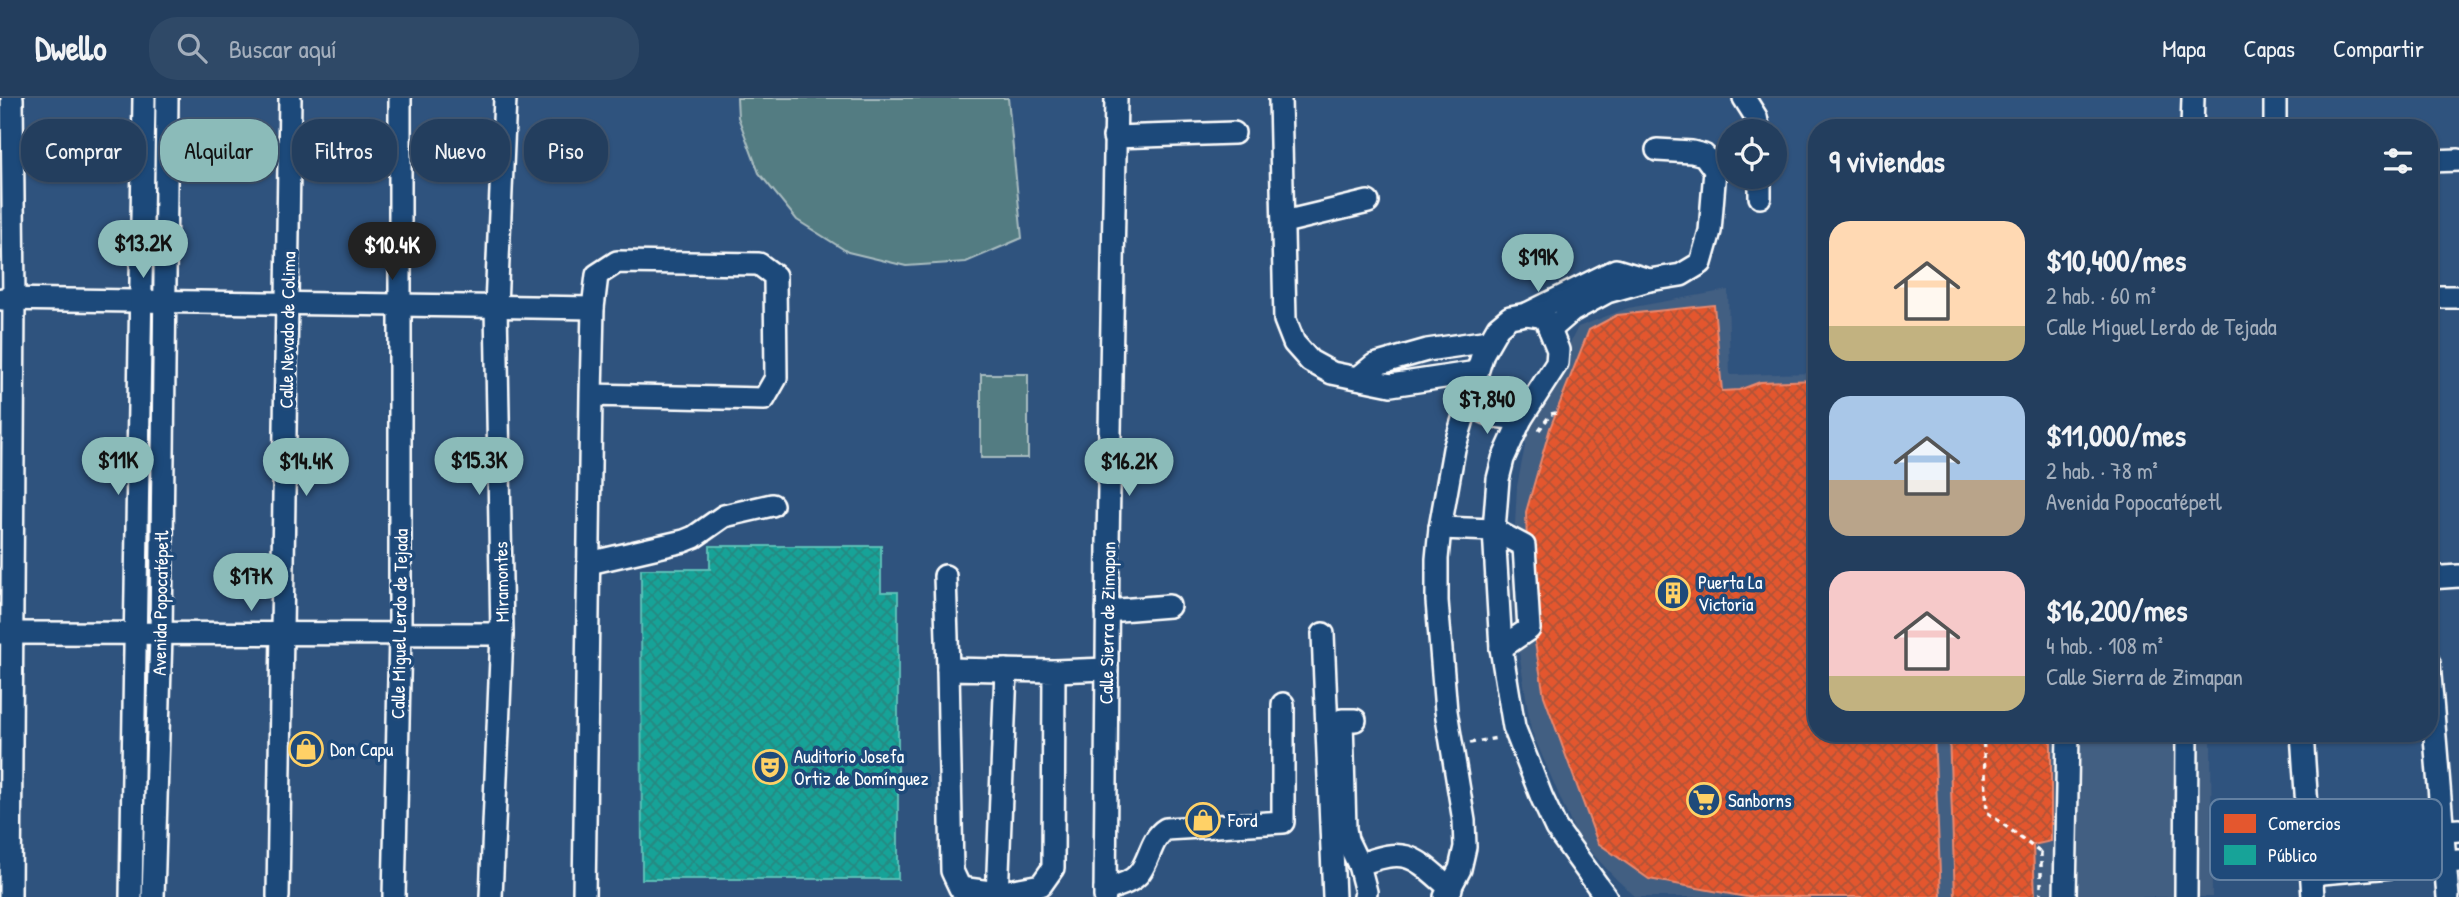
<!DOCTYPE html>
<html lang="es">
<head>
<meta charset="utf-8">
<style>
  body { margin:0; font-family:"Patrick Hand",sans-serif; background:#2f4967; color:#f1f3f6; height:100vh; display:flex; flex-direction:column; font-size:26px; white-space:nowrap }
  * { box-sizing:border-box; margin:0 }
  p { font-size:23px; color:#a3aebc }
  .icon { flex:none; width:38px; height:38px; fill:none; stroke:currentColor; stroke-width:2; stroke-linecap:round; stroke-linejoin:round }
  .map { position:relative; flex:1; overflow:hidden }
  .side { position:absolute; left:1808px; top:21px; width:630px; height:623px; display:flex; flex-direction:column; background:#233e5e; border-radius:28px; box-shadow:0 2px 5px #0004,0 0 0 2px #405773 }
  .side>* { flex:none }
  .hud { position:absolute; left:21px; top:21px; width:665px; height:63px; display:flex; gap:14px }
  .buttons { position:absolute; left:1717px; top:21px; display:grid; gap:14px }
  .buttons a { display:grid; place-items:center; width:70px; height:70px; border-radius:50%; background:#233e5e; box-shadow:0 2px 5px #0004,0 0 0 2px #405773; font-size:35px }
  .price { position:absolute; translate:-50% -60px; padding:0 16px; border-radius:24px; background:#8bbbb9; color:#111; font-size:23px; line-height:46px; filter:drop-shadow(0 2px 4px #0008) }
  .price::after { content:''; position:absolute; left:50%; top:42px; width:21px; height:16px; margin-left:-10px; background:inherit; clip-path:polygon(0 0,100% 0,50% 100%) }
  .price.selected { background:#222; color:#fff }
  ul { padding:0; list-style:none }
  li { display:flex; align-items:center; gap:21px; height:175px; padding:0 21px }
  li span { display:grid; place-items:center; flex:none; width:196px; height:140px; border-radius:21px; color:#555 }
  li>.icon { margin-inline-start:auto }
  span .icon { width:84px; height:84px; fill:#fffc; stroke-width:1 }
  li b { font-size:30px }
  h2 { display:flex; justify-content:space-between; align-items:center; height:84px; padding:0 21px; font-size:30px }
  .pill { padding:0 24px; border-radius:28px; background:#233e5e; box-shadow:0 2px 5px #0004,0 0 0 2px #405773; font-size:24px; line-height:63px }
  .pill.selected { background:#8bbbb9; color:#111 }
  header { display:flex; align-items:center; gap:42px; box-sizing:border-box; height:98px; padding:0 35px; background:#233e5e; border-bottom:2px solid #405773 }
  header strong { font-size:33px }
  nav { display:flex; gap:38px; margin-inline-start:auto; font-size:24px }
  .search { width:490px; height:63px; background:#2f4967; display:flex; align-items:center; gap:18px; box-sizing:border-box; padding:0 24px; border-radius:28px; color:#a3aebc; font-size:26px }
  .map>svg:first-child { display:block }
</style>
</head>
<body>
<header>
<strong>Dwello</strong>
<div class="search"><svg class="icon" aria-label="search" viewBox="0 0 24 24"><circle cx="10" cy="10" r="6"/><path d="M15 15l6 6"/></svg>Buscar aquí</div>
<nav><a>Mapa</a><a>Capas</a><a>Compartir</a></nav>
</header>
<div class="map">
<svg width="2459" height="799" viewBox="0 0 2459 799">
  <defs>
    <pattern id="shops-cross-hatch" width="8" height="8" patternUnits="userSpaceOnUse" patternTransform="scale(1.75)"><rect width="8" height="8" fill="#e4572e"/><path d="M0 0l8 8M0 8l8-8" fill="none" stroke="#af5338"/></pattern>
    <pattern id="public-cross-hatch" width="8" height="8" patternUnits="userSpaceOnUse" patternTransform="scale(1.75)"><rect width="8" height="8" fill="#17a398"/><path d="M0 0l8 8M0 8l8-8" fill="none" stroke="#278981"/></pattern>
  </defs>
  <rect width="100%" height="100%" fill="#2f537e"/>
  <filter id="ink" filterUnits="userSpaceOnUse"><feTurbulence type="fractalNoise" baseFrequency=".0143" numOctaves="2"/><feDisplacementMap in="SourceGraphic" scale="14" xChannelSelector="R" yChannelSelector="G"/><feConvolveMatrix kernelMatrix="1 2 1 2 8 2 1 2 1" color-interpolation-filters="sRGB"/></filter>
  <g filter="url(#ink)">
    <!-- built -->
    <path fill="#425e82" d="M1728 192 1730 277 1816 275V635H2211L2212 799H1636L1617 782 1577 739 1531 632 1511 501 1517 388 1530 323 1578 229 1628 210Z"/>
    <!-- grass -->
    <g fill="#537b82" stroke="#a9bdc0" stroke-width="2">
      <path d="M737 0H1008L1022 140 966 164 906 168 848 154 797 122 759 75 738 19Z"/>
      <rect x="981" y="276" width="47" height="84"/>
    </g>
    <!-- shops -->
    <g fill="url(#shops-cross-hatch)" stroke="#ec896d" stroke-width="2">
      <path d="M1714 207 1722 293 1739 292 1760 284 1816 282V635H1934L1941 799H1746L1649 781 1598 745 1544 598 1529 509 1526 414 1550 330 1589 232 1617 217Z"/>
      <path d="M1949 635H2051V743L2033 747 2035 799H1955Z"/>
    </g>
    <!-- public -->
    <path fill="url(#public-cross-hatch)" stroke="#5dbfb7" stroke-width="2" d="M710 448H881V494H898V781H642L641 471H710Z"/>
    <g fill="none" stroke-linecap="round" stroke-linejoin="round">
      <!-- minor casing -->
      <g stroke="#fff" stroke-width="26">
        <g id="minor">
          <path d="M1280 0 1285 222 1294 245 1310 263 1332 275 1391 287 1477 274"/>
          <path d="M1744 0 1756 19 1759 33"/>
          <path d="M2275 0V30"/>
          <path d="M2192 30 2193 0"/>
          <path d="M1114 39 1234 35"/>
          <path d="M2429 63 2459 62"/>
          <path d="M1760 79V99"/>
          <path d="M1284 124 1368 104"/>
          <path d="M2429 199H2459"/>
          <path d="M2 201 593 210"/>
          <path d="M1527 216 1616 172 1649 182"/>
          <path d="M1550 232 1572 213 1607 194 1649 182 1681 177 1701 165 1710 133 1715 72 1704 57 1692 54 1657 52"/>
          <path d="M1358 280 1374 267 1427 252 1489 243"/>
          <path d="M1467 306 1494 318 1521 321"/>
          <path d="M1440 430 1494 432 1524 448 1529 531 1501 550"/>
          <path d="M589 465 684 443 694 439 724 418 772 407"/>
          <path d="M945 478 948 571"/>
          <path d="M2429 480 2459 478"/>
          <path d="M1107 513 1169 508"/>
          <path d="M0 535 502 536"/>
          <path d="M1323 536 1334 799"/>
          <path d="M2429 565 2448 799"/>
          <path d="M948 571 1054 573 1053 770 1041 787 998 795 960 790 952 773Z"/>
          <path d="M1054 573 1107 571"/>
          <path d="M1355 622H1342L1345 731 1347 742 1359 767"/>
          <path d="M2302 635 2313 799"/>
          <path d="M2309 743 2459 732"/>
          <path d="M2311 776 2459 763"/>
          <path d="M1105 792C1117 788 1132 785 1140 774 1150 761 1151 740 1166 731L1283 724V606"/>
          <path d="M10 799 14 201 12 0"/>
          <path d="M131 799 144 0"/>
          <path d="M153 799 161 537 167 0"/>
          <path d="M278 799 290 0"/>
          <path d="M394 799 400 537V0"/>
          <path d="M491 799 502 536 496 208 505 0"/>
          <path d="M584 799 591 297 593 210 597 177 617 164 759 166 775 178 776 280 764 301 591 297"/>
          <path d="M997 799 1006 572"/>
          <path d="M1105 799 1108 445 1116 0"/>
          <path d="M1365 799 1366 794 1359 767C1408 747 1415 760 1451 791"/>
          <path d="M1445 799 1460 771 1465 749 1464 723 1446 613 1437 503V461L1440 430 1454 351 1483 255 1498 229 1510 219 1527 216 1540 218 1546 222 1558 252 1557 265 1521 321 1503 361 1498 381 1494 432 1501 550 1514 629 1542 700 1556 730 1606 799"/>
          <path d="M2065 799 2068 635"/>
          <path d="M2186 799 2187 635"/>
        </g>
      </g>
      <!-- path -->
      <g stroke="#fff" stroke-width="3.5" stroke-dasharray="5 5" stroke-linecap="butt">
        <path d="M1539 332 1551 316 1556 315"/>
        <path d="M1983 635 1987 714 2041 755"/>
        <path d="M1470 645 1497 640"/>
        <path d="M2041 799V755L2043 754"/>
      </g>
      <!-- minor -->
      <use href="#minor" stroke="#1f4a7a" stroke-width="21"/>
    </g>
  </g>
  <!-- icons -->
  <defs>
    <g id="building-ring" transform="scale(1.75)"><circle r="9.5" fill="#1f4a7a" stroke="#ffd166" stroke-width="1.5"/><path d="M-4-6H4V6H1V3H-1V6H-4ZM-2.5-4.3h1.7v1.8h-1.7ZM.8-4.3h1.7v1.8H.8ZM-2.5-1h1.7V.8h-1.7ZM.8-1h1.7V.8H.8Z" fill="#ffd166"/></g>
    <g id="shop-ring" transform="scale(1.75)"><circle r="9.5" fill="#1f4a7a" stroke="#ffd166" stroke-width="1.5"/><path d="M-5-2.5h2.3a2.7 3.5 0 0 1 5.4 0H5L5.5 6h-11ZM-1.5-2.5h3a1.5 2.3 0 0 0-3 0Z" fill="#ffd166"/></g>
    <g id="theatre-ring" transform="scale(1.75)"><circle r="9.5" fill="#1f4a7a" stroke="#ffd166" stroke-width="1.5"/><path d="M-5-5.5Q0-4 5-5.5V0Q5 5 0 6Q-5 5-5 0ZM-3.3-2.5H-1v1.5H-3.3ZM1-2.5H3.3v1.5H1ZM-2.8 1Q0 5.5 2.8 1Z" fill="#ffd166"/></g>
    <g id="supermarket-ring" transform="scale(1.75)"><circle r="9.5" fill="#1f4a7a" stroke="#ffd166" stroke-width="1.5"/><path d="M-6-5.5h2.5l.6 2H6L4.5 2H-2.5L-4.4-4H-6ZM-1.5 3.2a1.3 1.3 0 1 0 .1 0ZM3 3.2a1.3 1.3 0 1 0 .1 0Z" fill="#ffd166"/></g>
  </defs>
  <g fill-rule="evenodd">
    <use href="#building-ring" x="1673" y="495"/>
    <use href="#shop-ring" x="306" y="651"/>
    <use href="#theatre-ring" x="770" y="669"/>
    <use href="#supermarket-ring" x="1704" y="702"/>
    <use href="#shop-ring" x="1203" y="722"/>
  </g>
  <g text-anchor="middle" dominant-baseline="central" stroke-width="7" stroke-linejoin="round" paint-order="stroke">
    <!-- street labels -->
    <g font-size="19" fill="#fff" stroke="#1f4a7a">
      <text transform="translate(287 232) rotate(-89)">Calle Nevado de Colima</text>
      <text transform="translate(501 484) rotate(-91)">Miramontes</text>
      <text transform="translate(160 505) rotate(-89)">Avenida Popocatépetl</text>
      <text transform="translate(1107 525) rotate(-89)">Calle Sierra de Zimapan</text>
      <text transform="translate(399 526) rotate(-89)">Calle Miguel Lerdo de Tejada</text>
    </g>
    <!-- poi labels -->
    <g font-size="19" fill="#fff" stroke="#1f4a7a" text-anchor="start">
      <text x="1698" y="484">Puerta La<tspan x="1698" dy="22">Victoria</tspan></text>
      <text x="330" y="651">Don Capu</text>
      <text x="794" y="658">Auditorio Josefa<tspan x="794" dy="22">Ortiz de Domínguez</tspan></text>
      <text x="1728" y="702">Sanborns</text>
      <text x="1228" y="722">Ford</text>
    </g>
  </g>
  <!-- legend -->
  <rect x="2210" y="701" width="232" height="81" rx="10" fill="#1f4a7a" stroke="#6280a2" stroke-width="2"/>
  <rect x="2224" y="716" width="32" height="19" fill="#e4572e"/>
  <rect x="2224" y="747" width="32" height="20" fill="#17a398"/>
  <g font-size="19" fill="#fff">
    <text x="2268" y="732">Comercios</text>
    <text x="2268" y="764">Público</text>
  </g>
</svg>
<div class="buttons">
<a><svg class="icon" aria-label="locate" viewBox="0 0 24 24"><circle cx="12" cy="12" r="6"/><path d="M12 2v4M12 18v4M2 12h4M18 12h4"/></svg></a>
</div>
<b class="price" style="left:143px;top:182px">$13.2K</b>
<b class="price selected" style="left:392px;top:184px">$10.4K</b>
<b class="price" style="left:1538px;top:196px">$19K</b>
<b class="price" style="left:1487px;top:338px">$7,840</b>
<b class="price" style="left:118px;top:399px">$11K</b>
<b class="price" style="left:479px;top:399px">$15.3K</b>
<b class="price" style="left:306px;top:400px">$14.4K</b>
<b class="price" style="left:1129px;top:400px">$16.2K</b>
<b class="price" style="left:251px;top:515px">$17K</b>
<div class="hud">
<a class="pill">Comprar</a>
<a class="pill selected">Alquilar</a>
<a class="pill">Filtros</a>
<a class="pill">Nuevo</a>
<a class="pill">Piso</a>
</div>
<section class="side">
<h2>9 viviendas<svg class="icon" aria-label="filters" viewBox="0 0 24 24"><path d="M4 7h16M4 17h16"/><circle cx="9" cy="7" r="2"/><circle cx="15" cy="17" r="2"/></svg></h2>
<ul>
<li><span style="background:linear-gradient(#ffd9b3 75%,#c2b280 0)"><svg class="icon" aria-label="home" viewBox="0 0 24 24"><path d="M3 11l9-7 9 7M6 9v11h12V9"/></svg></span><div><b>$10,400/mes</b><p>2 hab. · 60 m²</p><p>Calle Miguel Lerdo de Tejada</p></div></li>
<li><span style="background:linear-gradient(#a9c7e8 60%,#b9a48a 0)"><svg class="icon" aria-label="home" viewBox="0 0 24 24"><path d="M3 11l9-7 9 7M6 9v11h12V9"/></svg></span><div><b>$11,000/mes</b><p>2 hab. · 78 m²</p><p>Avenida Popocatépetl</p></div></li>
<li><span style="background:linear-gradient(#f6c9c9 75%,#c2b280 0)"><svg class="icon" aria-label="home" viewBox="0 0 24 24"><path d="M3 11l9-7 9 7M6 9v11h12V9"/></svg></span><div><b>$16,200/mes</b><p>4 hab. · 108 m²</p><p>Calle Sierra de Zimapan</p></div></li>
</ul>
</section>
</div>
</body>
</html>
